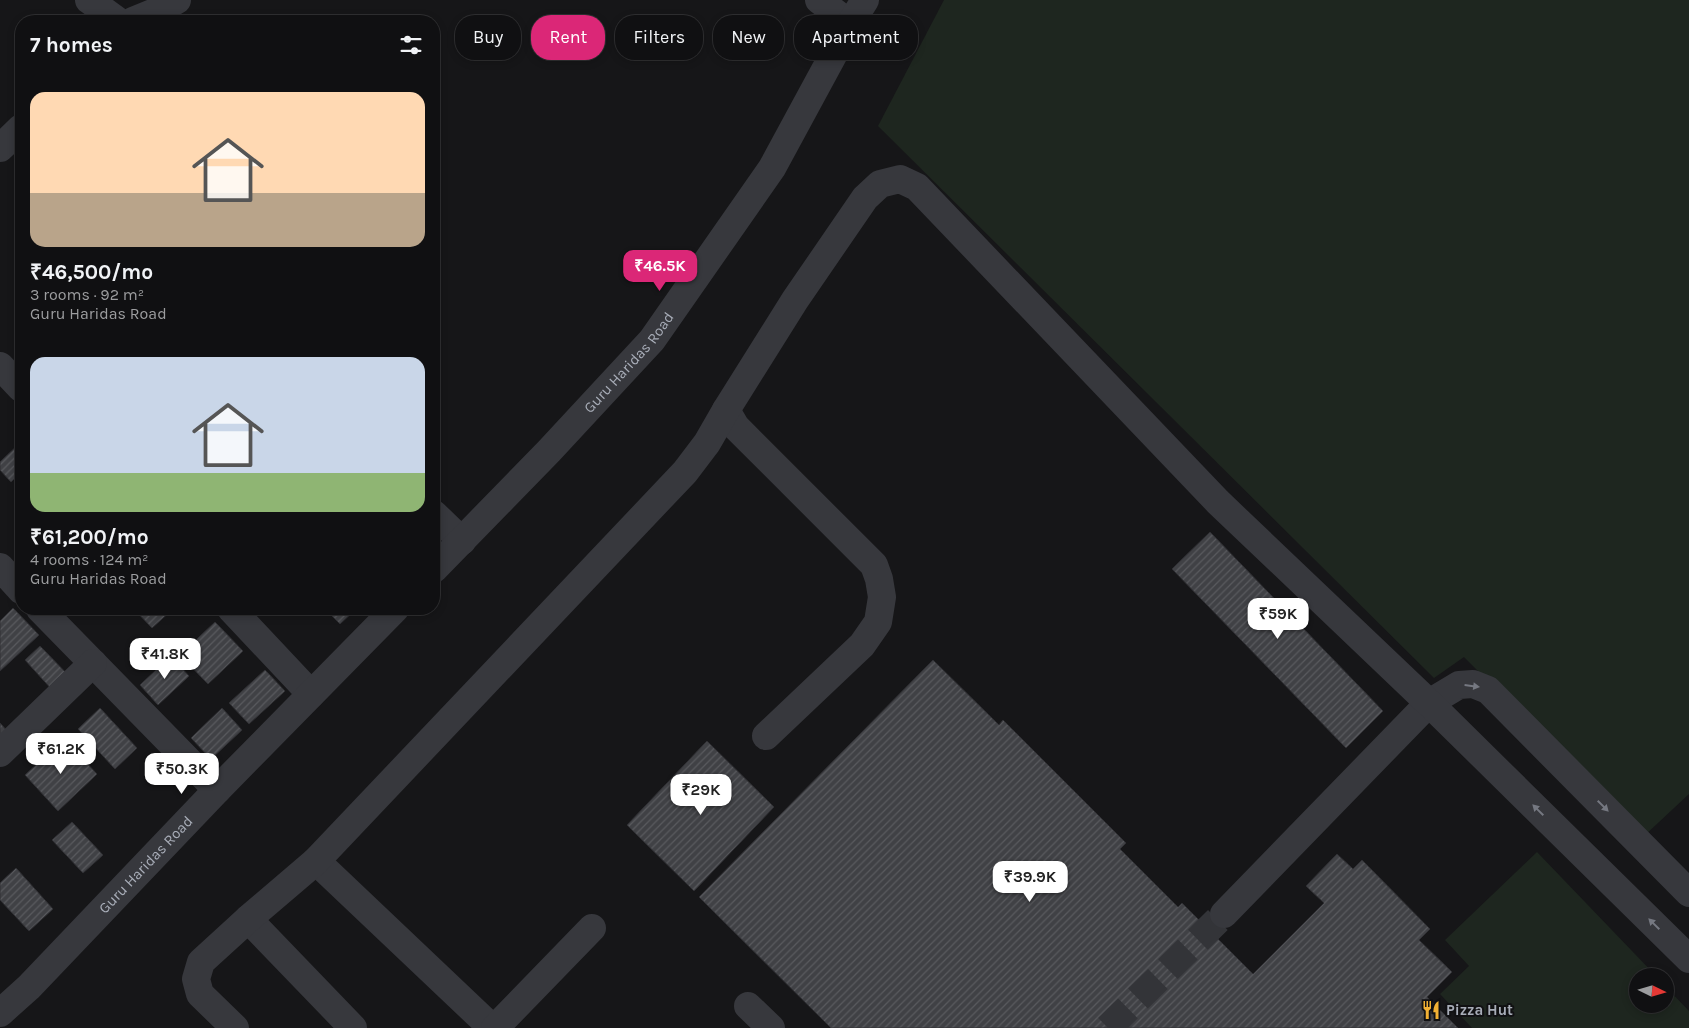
<!DOCTYPE html>
<html lang="en">
<head>
<meta charset="utf-8">
<style>
  body { margin:0; font-family:Karla,sans-serif; background:#19191b; color:#f1f3f6; height:100vh; display:flex; flex-direction:column; font-size:19px; white-space:nowrap }
  * { box-sizing:border-box; margin:0 }
  p { font-size:16px; color:#9c9d9f }
  .icon { flex:none; width:28px; height:28px; fill:none; stroke:currentColor; stroke-width:2; stroke-linecap:round; stroke-linejoin:round }
  .map { position:relative; flex:1; overflow:hidden }
  .panel { position:absolute; left:15px; top:15px; width:425px; height:600px; display:flex; flex-direction:column; background:#101012; border-radius:20px; box-shadow:0 2px 8px #0003,0 0 0 1px #303032 }
  .panel>* { flex:none }
  .hud { position:absolute; left:455px; top:15px; width:475px; height:45px; display:flex; gap:10px }
  .needle { width:32px; rotate:95deg }
  .controls { position:absolute; left:1629px; top:968px; display:grid; gap:10px }
  .controls a { display:grid; place-items:center; width:45px; height:45px; border-radius:50%; background:#101012; box-shadow:0 2px 8px #0003,0 0 0 1px #303032; font-size:25px }
  .price { position:absolute; translate:-50% -42px; padding:0 11px; border-radius:10px; background:#fff; color:#222; font-size:16px; line-height:32px; filter:drop-shadow(0 1px 2px #0008) }
  .price::after { content:''; position:absolute; left:50%; top:30px; width:15px; height:11px; margin-left:-8px; background:inherit; clip-path:polygon(0 0,100% 0,50% 100%) }
  .price.current { background:#db2777; color:#fff }
  ul { padding:0; list-style:none }
  li { display:grid; align-content:center; gap:10px; height:265px; padding:0 15px }
  li span { display:grid; place-items:center; height:155px; border-radius:15px; color:#555 }
  li>.icon { margin-inline-start:auto }
  span .icon { width:90px; height:90px; fill:#fffc; stroke-width:1 }
  li b { font-size:21px }
  h2 { display:flex; justify-content:space-between; align-items:center; height:60px; padding:0 15px; font-size:21px }
  .tag { padding:0 18px; border-radius:20px; background:#101012; box-shadow:0 2px 8px #0003,0 0 0 1px #303032; font-size:18px; line-height:45px }
  .tag.current { background:#db2777; color:#fff }
  .map>svg:first-child { display:block }
</style>
</head>
<body>
<div class="map">
<svg width="1689" height="1028" viewBox="0 0 1689 1028">
  <defs>
    <pattern id="building-hatch" width="6" height="6" patternUnits="userSpaceOnUse" patternTransform="scale(1.25)"><rect width="6" height="6" fill="#404145"/><path d="M-1 1l2-2M0 6l6-6M5 7l2-2" fill="none" stroke="#595a5e"/></pattern>
  </defs>
  <rect width="100%" height="100%" fill="#161618"/>
  <!-- green -->
  <g fill="#1e261f">
    <path d="M944 0H1689V794L1643 837 1464 657 1434 678 878 126Z"/>
    <path d="M1537 852 1656 976H1638V1004H1665V986L1689 1011V1028H1472L1440 994 1469 966 1445 940Z"/>
  </g>
  <!-- building -->
  <g fill="url(#building-hatch)" stroke="#303034">
    <path d="M21 442V472L11 482 0 470V462Z"/>
    <path d="M1210 532 1383 711 1346 748 1172 569Z"/>
    <path d="M13 608 39 635 0 671V621Z"/>
    <path d="M134 609H173L152 628Z"/>
    <path d="M325 609H356L340 624Z"/>
    <path d="M215 622 243 651 208 684 180 655Z"/>
    <path d="M40 646 71 678 55 693 25 660Z"/>
    <path d="M171 656 189 676 158 705 140 685Z"/>
    <path d="M933 660 999 725 1003 720 1126 843 1120 849 1178 907 1182 903 1253 974 1324 903 1306 886 1337 854 1353 869 1362 860 1430 929 1419 940 1452 972 1427 997 1458 1028H831L699 897Z"/>
    <path d="M265 670 285 691 249 724 229 703Z"/>
    <path d="M100 708 137 748 115 769 78 729Z"/>
    <path d="M222 708 242 730 211 759 191 738Z"/>
    <path d="M0 723 8 732 0 739Z"/>
    <path d="M64 739 97 774 58 811 25 775Z"/>
    <path d="M707 741 774 807 694 891 627 825Z"/>
    <path d="M72 822 103 855 83 873 52 840Z"/>
    <path d="M16 868 53 909 29 931 0 900V883Z"/>
  </g>
  <g fill="none" stroke-linecap="round" stroke-linejoin="round">
    <!-- minor-tunnel -->
    <path stroke="#333438" stroke-width="28" stroke-dasharray="28 14" stroke-linecap="butt" d="M1108 1028 1224 914"/>
    <!-- minor -->
    <g stroke="#37383d" stroke-width="28">
      <path d="M89 0 118 21"/>
      <path d="M819 0 850 24"/>
      <path d="M133 21 162 9 177 0"/>
      <path d="M0 148 21 128"/>
      <path d="M0 366 21 388"/>
      <path d="M726 410 736 427 874 565 879 579 882 597 878 622 862 645 766 736"/>
      <path d="M434 514 462 541"/>
      <path d="M0 567 21 590"/>
      <path id="s1" d="M434 569 549 451 652 340 772 168 850 24 865 0"/>
      <path d="M40 609 217 790"/>
      <path d="M231 609 311 694"/>
      <path d="M0 753 93 663"/>
      <path d="M316 861 492 1028"/>
      <path d="M1224 914 1429 703 1459 685 1473 684 1488 690 1689 893"/>
      <path d="M248 919 353 1028"/>
      <path d="M748 1006 771 1028"/>
      <path id="s2" d="M0 1013 29 987 217 790 395 609"/>
      <path d="M235 1028 200 994 196 979 201 962 248 919 316 861 685 472 707 443 726 410 795 300 865 198 880 184 900 179 917 187 1218 502 1429 703 1689 959"/>
      <path d="M495 1028 592 928"/>
    </g>
  </g>
  <!-- one-way arrows -->
  <defs><path id="oneway-solid" d="M-6-.8H1V-3.2L6.5 0L1 3.2V.8H-6Z" transform="scale(1.25)"/></defs>
  <g fill="#757881">
    <use href="#oneway-solid" transform="translate(1472 686) rotate(7)"/>
    <use href="#oneway-solid" transform="translate(1603 806) rotate(45)"/>
    <use href="#oneway-solid" transform="translate(1538 810) rotate(-135)"/>
    <use href="#oneway-solid" transform="translate(1654 924) rotate(-135)"/>
  </g>
  <!-- icons -->
  <defs>
    <g id="restaurant-bare" transform="scale(1.5)"><path d="M-5-6h1v4h1v-4h1v4h1v-4h1v5L-1.5 .5V6h-2V.5L-5-1ZM5-6V6H3V1.5H1.5Q1.5-4 5-6Z" fill="#f2b134" stroke="#111113" stroke-width="2.5" paint-order="stroke"/></g>
  </defs>
  <g fill-rule="evenodd">
    <use href="#restaurant-bare" x="1431" y="1010"/>
  </g>
  <g text-anchor="middle" dominant-baseline="central" stroke-width="4" stroke-linejoin="round" paint-order="stroke">
    <!-- street labels -->
    <g font-size="15" fill="#a8adb8" stroke="#111113">
      <text stroke="none"><textPath href="#s1" startOffset="284">Guru Haridas Road</textPath></text>
      <text stroke="none"><textPath href="#s2" startOffset="208">Guru Haridas Road</textPath></text>
    </g>
    <!-- poi labels -->
    <g font-size="15" font-weight="bold" fill="#a8adb8" stroke="#111113" text-anchor="start">
      <text x="1446" y="1010">Pizza Hut</text>
    </g>
  </g>
</svg>
<div class="controls">
<a><svg class="needle" viewBox="-14 -14 28 28"><path d="M0-13l5 13h-10z" fill="#e53935"/><path d="M0 13l5-13h-10z" fill="#9c9d9f"/></svg></a>
</div>
<b class="price current" style="left:660px;top:292px">₹46.5K</b>
<b class="price" style="left:1278px;top:640px">₹59K</b>
<b class="price" style="left:165px;top:680px">₹41.8K</b>
<b class="price" style="left:61px;top:775px">₹61.2K</b>
<b class="price" style="left:182px;top:795px">₹50.3K</b>
<b class="price" style="left:701px;top:816px">₹29K</b>
<b class="price" style="left:1030px;top:903px">₹39.9K</b>
<div class="hud">
<a class="tag">Buy</a>
<a class="tag current">Rent</a>
<a class="tag">Filters</a>
<a class="tag">New</a>
<a class="tag">Apartment</a>
</div>
<section class="panel">
<h2>7 homes<svg class="icon" aria-label="filters" viewBox="0 0 24 24"><path d="M4 7h16M4 17h16"/><circle cx="9" cy="7" r="2"/><circle cx="15" cy="17" r="2"/></svg></h2>
<ul>
<li><span style="background:linear-gradient(#ffd9b3 65%,#b9a48a 0)"><svg class="icon" aria-label="home" viewBox="0 0 24 24"><path d="M3 11l9-7 9 7M6 9v11h12V9"/></svg></span><div><b>₹46,500/mo</b><p>3 rooms · 92 m²</p><p>Guru Haridas Road</p></div></li>
<li><span style="background:linear-gradient(#c9d6e8 75%,#8fb573 0)"><svg class="icon" aria-label="home" viewBox="0 0 24 24"><path d="M3 11l9-7 9 7M6 9v11h12V9"/></svg></span><div><b>₹61,200/mo</b><p>4 rooms · 124 m²</p><p>Guru Haridas Road</p></div></li>
</ul>
</section>
</div>
</body>
</html>
